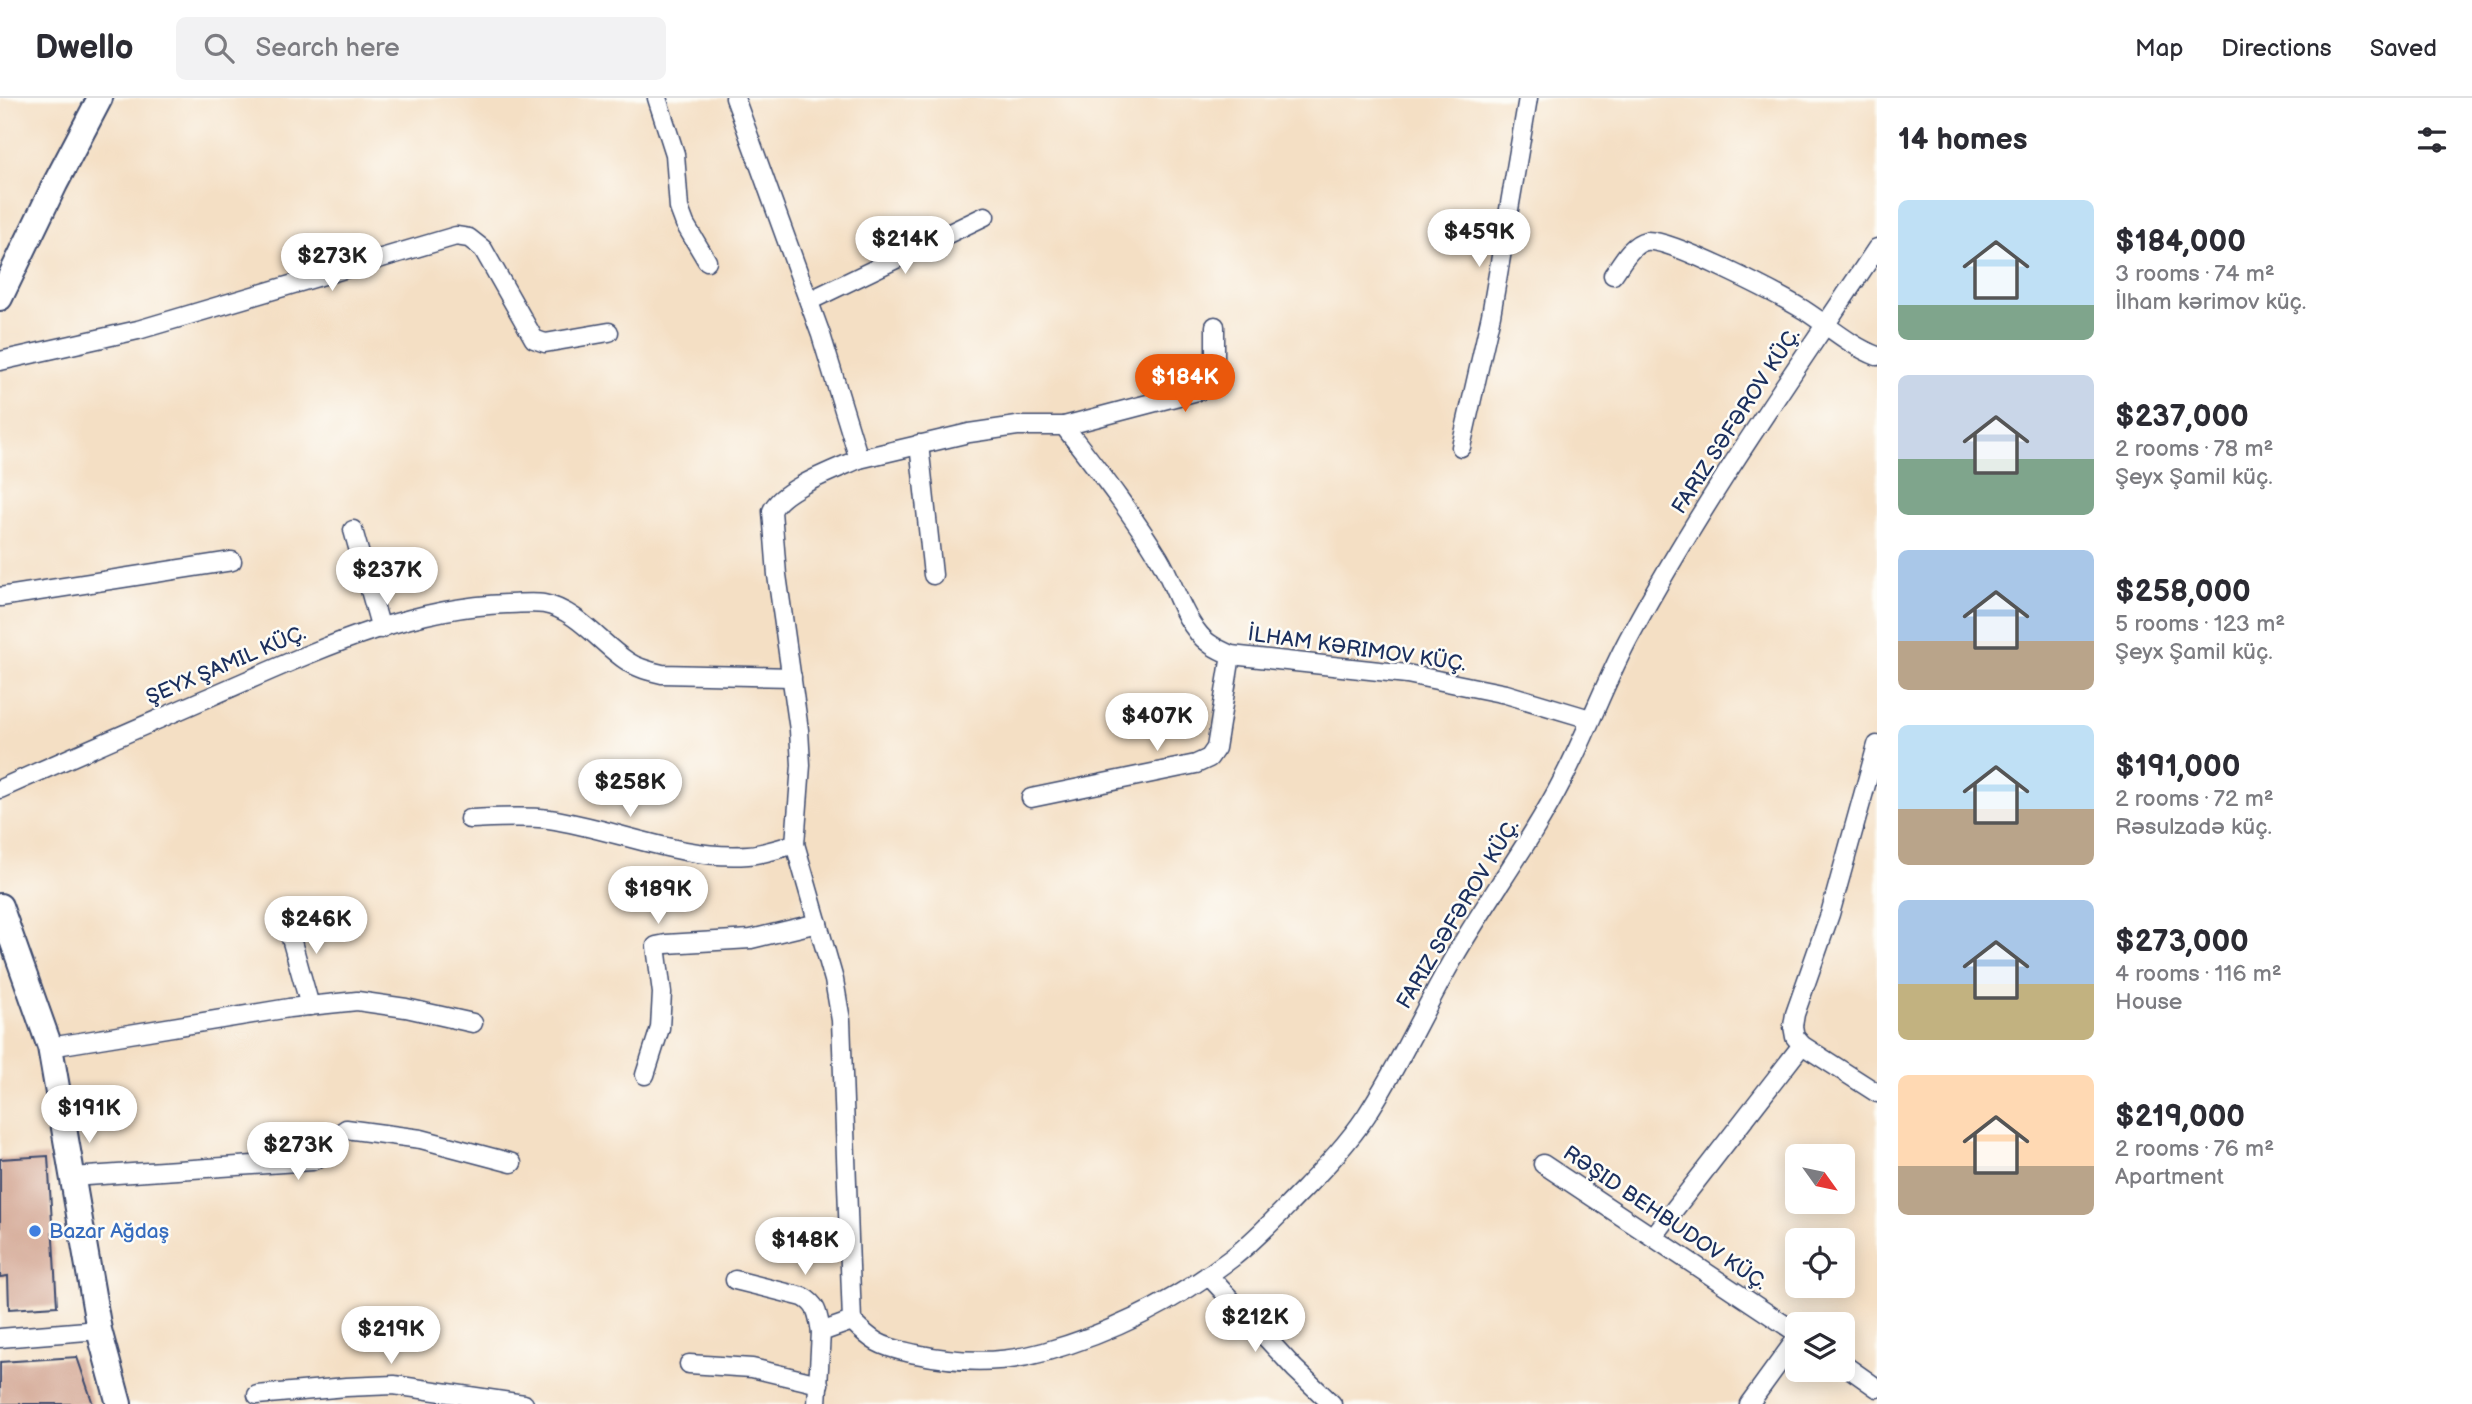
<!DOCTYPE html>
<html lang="en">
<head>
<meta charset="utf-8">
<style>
  body { margin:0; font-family:"Balsamiq Sans",sans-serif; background:#f2f2f3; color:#2b2b33; height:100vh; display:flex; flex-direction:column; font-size:26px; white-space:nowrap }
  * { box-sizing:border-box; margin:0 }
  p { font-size:23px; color:#7c7c81 }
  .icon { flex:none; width:38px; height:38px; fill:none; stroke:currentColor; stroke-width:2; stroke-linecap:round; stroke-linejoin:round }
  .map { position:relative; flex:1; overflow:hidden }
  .drawer { display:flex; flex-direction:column; background:#fff; width:595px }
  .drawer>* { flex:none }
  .needle { width:46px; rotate:123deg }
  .tools { position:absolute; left:1785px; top:1046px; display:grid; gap:14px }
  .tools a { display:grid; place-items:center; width:70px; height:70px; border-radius:10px; background:#fff; box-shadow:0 4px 18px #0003; font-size:35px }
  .price { position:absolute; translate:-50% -60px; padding:0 16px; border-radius:24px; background:#fff; color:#222; font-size:23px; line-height:46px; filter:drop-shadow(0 2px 4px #0008) }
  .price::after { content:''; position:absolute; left:50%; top:42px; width:21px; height:16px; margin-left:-10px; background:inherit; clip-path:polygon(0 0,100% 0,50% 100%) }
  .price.on { background:#ea580c; color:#fff }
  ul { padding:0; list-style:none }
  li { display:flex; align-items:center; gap:21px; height:175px; padding:0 21px }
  li span { display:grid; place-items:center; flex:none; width:196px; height:140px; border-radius:10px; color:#555 }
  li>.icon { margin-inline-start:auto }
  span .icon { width:84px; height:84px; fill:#fffc; stroke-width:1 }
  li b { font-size:30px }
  h2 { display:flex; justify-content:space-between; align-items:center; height:84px; padding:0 21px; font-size:30px }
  header { display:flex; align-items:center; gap:42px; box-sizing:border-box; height:98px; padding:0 35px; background:#fff; border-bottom:2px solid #e1e1e2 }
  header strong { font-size:33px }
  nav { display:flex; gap:38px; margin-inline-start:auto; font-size:24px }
  .search { width:490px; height:63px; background:#f2f2f3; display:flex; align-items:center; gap:18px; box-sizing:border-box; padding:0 24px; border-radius:10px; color:#7c7c81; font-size:26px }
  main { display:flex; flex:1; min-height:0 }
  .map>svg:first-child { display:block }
</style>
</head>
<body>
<header>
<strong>Dwello</strong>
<div class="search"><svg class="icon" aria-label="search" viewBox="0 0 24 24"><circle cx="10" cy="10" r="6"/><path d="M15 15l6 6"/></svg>Search here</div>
<nav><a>Map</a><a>Directions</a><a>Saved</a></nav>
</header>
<main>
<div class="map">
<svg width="1877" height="1306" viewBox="0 0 1877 1306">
  <rect width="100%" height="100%" fill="#fdfcf7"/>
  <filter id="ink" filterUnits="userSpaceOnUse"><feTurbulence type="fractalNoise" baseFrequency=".0143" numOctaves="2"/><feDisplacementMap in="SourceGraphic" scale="14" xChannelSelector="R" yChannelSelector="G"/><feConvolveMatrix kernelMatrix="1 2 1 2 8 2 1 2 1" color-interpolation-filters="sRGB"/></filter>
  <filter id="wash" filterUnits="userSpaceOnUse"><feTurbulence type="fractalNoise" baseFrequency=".00686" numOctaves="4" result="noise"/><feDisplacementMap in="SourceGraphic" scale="28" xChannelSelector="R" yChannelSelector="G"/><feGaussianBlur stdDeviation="1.57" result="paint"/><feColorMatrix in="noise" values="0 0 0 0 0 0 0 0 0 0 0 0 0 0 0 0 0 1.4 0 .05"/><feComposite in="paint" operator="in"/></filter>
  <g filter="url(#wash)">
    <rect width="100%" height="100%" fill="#f4dfc4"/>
    <g id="blocks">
      <!-- building -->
      <g fill="#d1a38f">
        <path d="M48 1058 57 1208 9 1211 8 1178 0 1179V1061Z"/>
        <path d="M77 1259 93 1306H0V1264Z"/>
      </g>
    </g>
  </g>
  <g filter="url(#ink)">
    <use href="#blocks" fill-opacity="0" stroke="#3c496d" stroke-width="2"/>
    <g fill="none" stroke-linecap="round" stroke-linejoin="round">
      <!-- minor casing -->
      <g stroke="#3c496d" stroke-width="21">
        <g id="minor">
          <path d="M657 0 675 56 679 110 685 126 707 163"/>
          <path d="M735 0 821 237 859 361C837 371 781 391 772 413L777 477 799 632 801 667 795 746 834 882 841 922 852 1223 821 1234 817 1306"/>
          <path d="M1613 177C1621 166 1631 146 1646 143 1670 140 1779 197 1804 212 1829 228 1849 247 1877 258"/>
          <path d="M809 203 985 118"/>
          <path d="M0 263 138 232 456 138 469 140 483 151 534 241 545 245 609 234"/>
          <path d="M1064 328 1209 290 1215 282V228"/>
          <path d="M919 346 933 477"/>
          <path d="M1461 349 1491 217 1528 0"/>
          <path d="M859 361 969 335 1017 328H1064C1097 371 1131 414 1159 460 1173 483 1180 512 1196 532 1205 545 1217 551 1231 557L1407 576 1506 596 1590 621"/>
          <path d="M353 432 381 531"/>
          <path d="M0 499 232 463"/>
          <path d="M1877 647 1830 816 1795 916 1793 928 1795 939 1802 947 1877 995"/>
          <path d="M0 691C71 659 143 628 214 597 307 557 404 509 507 506 519 506 533 504 544 506 577 512 601 546 627 563 637 570 649 573 662 576L792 579"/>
          <path d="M1031 700 1196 666 1209 660 1216 650 1231 557"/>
          <path d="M469 721C495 720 523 718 549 721 616 731 680 762 748 757 764 756 780 750 795 746"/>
          <path d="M285 819 310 908"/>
          <path d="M50 949 289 910 357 903 406 910 473 925"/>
          <path d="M645 977 660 930 662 895 656 848 666 846 751 841 818 825"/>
          <path d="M1543 1066 1797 1235"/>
          <path d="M72 1079 312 1063C328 1057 332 1039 346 1031L421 1041 512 1065"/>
          <path d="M1653 1139 1802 947"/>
          <path d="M1208 1177 1295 1271 1332 1306"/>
          <path d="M735 1182 803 1199C818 1207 818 1218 821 1234"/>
          <path d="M852 1223C860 1231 868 1239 877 1244 889 1251 903 1253 916 1256 959 1265 1002 1266 1044 1254 1112 1235 1177 1202 1232 1160 1258 1140 1280 1115 1303 1092 1325 1069 1348 1045 1366 1018 1399 968 1423 913 1453 861 1488 800 1531 744 1563 681 1588 633 1606 581 1632 534 1704 401 1793 276 1877 150"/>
          <path d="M0 1240 99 1232"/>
          <path d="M689 1266 752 1270 819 1286"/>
          <path d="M1843 1266 1877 1290"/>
          <path d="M257 1297 346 1289 394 1287 524 1306"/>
          <path d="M1749 1306 1797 1240"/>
        </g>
      </g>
      <!-- secondary casing -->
      <g stroke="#3c496d" stroke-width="28">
        <g id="secondary">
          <path d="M0 200 55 86 100 0"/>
          <path d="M0 808 50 949 99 1232 119 1306"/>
        </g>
      </g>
      <!-- minor -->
      <use href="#minor" stroke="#fff" stroke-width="18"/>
      <!-- secondary -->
      <use href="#secondary" stroke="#fff" stroke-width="24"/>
    </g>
  </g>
  <!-- markers -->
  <circle fill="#3f7fe0" stroke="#fdfcf7" stroke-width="2.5" cx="35" cy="1133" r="7"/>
  <g text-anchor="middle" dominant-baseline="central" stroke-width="5" stroke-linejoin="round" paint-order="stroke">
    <!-- street labels -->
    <g font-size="21" fill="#1b2f5e" stroke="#fdfcf7">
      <text transform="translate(1736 323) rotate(-57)">FARIZ SƏFƏROV KÜÇ.</text>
      <text transform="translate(1357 551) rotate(8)">İLHAM KƏRIMOV KÜÇ.</text>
      <text transform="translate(226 567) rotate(-23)">ŞEYX ŞAMIL KÜÇ.</text>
      <text transform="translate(1458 816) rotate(-59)">FARIZ SƏFƏROV KÜÇ.</text>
      <text transform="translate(1665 1120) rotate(34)">RƏŞID BEHBUDOV KÜÇ.</text>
    </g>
    <!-- shop labels -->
    <g font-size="21" fill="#366cbe" stroke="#fdfcf7" text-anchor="start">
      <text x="49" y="1133">Bazar Ağdaş</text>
    </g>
  </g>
</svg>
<div class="tools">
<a><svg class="needle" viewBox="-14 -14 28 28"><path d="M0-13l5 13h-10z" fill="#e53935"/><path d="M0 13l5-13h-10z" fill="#7c7c81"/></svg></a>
<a><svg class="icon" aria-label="locate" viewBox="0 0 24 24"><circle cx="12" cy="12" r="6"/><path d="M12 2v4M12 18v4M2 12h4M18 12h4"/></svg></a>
<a><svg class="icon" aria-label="layers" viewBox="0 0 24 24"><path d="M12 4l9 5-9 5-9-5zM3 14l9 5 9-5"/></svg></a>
</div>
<b class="price" style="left:1479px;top:171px">$459K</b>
<b class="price" style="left:905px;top:178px">$214K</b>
<b class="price" style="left:332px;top:195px">$273K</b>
<b class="price on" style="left:1185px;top:316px">$184K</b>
<b class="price" style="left:387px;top:509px">$237K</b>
<b class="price" style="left:1157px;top:655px">$407K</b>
<b class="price" style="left:630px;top:721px">$258K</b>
<b class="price" style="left:658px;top:828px">$189K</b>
<b class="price" style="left:316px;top:858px">$246K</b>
<b class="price" style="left:89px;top:1047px">$191K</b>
<b class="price" style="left:298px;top:1084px">$273K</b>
<b class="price" style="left:805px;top:1179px">$148K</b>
<b class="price" style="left:1255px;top:1256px">$212K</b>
<b class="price" style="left:391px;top:1268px">$219K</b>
</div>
<section class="drawer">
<h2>14 homes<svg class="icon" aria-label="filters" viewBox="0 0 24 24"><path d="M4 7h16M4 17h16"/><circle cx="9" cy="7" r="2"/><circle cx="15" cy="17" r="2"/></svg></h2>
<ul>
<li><span style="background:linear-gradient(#bfe0f5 75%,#7fa58c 0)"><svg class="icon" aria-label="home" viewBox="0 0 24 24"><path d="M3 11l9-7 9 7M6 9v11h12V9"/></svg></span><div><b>$184,000</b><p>3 rooms · 74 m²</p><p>İlham kərimov küç.</p></div></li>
<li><span style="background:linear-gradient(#c9d6e8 60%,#7fa58c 0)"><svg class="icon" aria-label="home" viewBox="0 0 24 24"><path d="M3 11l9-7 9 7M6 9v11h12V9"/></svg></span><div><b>$237,000</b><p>2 rooms · 78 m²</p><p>Şeyx Şamil küç.</p></div></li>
<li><span style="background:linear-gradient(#a9c7e8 65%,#b9a48a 0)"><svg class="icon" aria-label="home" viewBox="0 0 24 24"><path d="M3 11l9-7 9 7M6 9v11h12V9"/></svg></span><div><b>$258,000</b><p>5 rooms · 123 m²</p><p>Şeyx Şamil küç.</p></div></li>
<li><span style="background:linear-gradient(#bfe0f5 60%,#b9a48a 0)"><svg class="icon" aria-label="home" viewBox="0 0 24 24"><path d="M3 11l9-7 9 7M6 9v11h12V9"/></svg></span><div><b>$191,000</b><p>2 rooms · 72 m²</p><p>Rəsulzadə küç.</p></div></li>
<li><span style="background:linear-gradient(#a9c7e8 60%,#c2b280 0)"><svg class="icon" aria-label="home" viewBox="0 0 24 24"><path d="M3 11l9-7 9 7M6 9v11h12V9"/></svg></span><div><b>$273,000</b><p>4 rooms · 116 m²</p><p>House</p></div></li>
<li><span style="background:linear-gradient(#ffd9b3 65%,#b9a48a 0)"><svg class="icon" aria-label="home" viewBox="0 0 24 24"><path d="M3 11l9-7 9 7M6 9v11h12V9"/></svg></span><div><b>$219,000</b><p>2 rooms · 76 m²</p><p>Apartment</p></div></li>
</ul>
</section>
</main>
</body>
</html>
